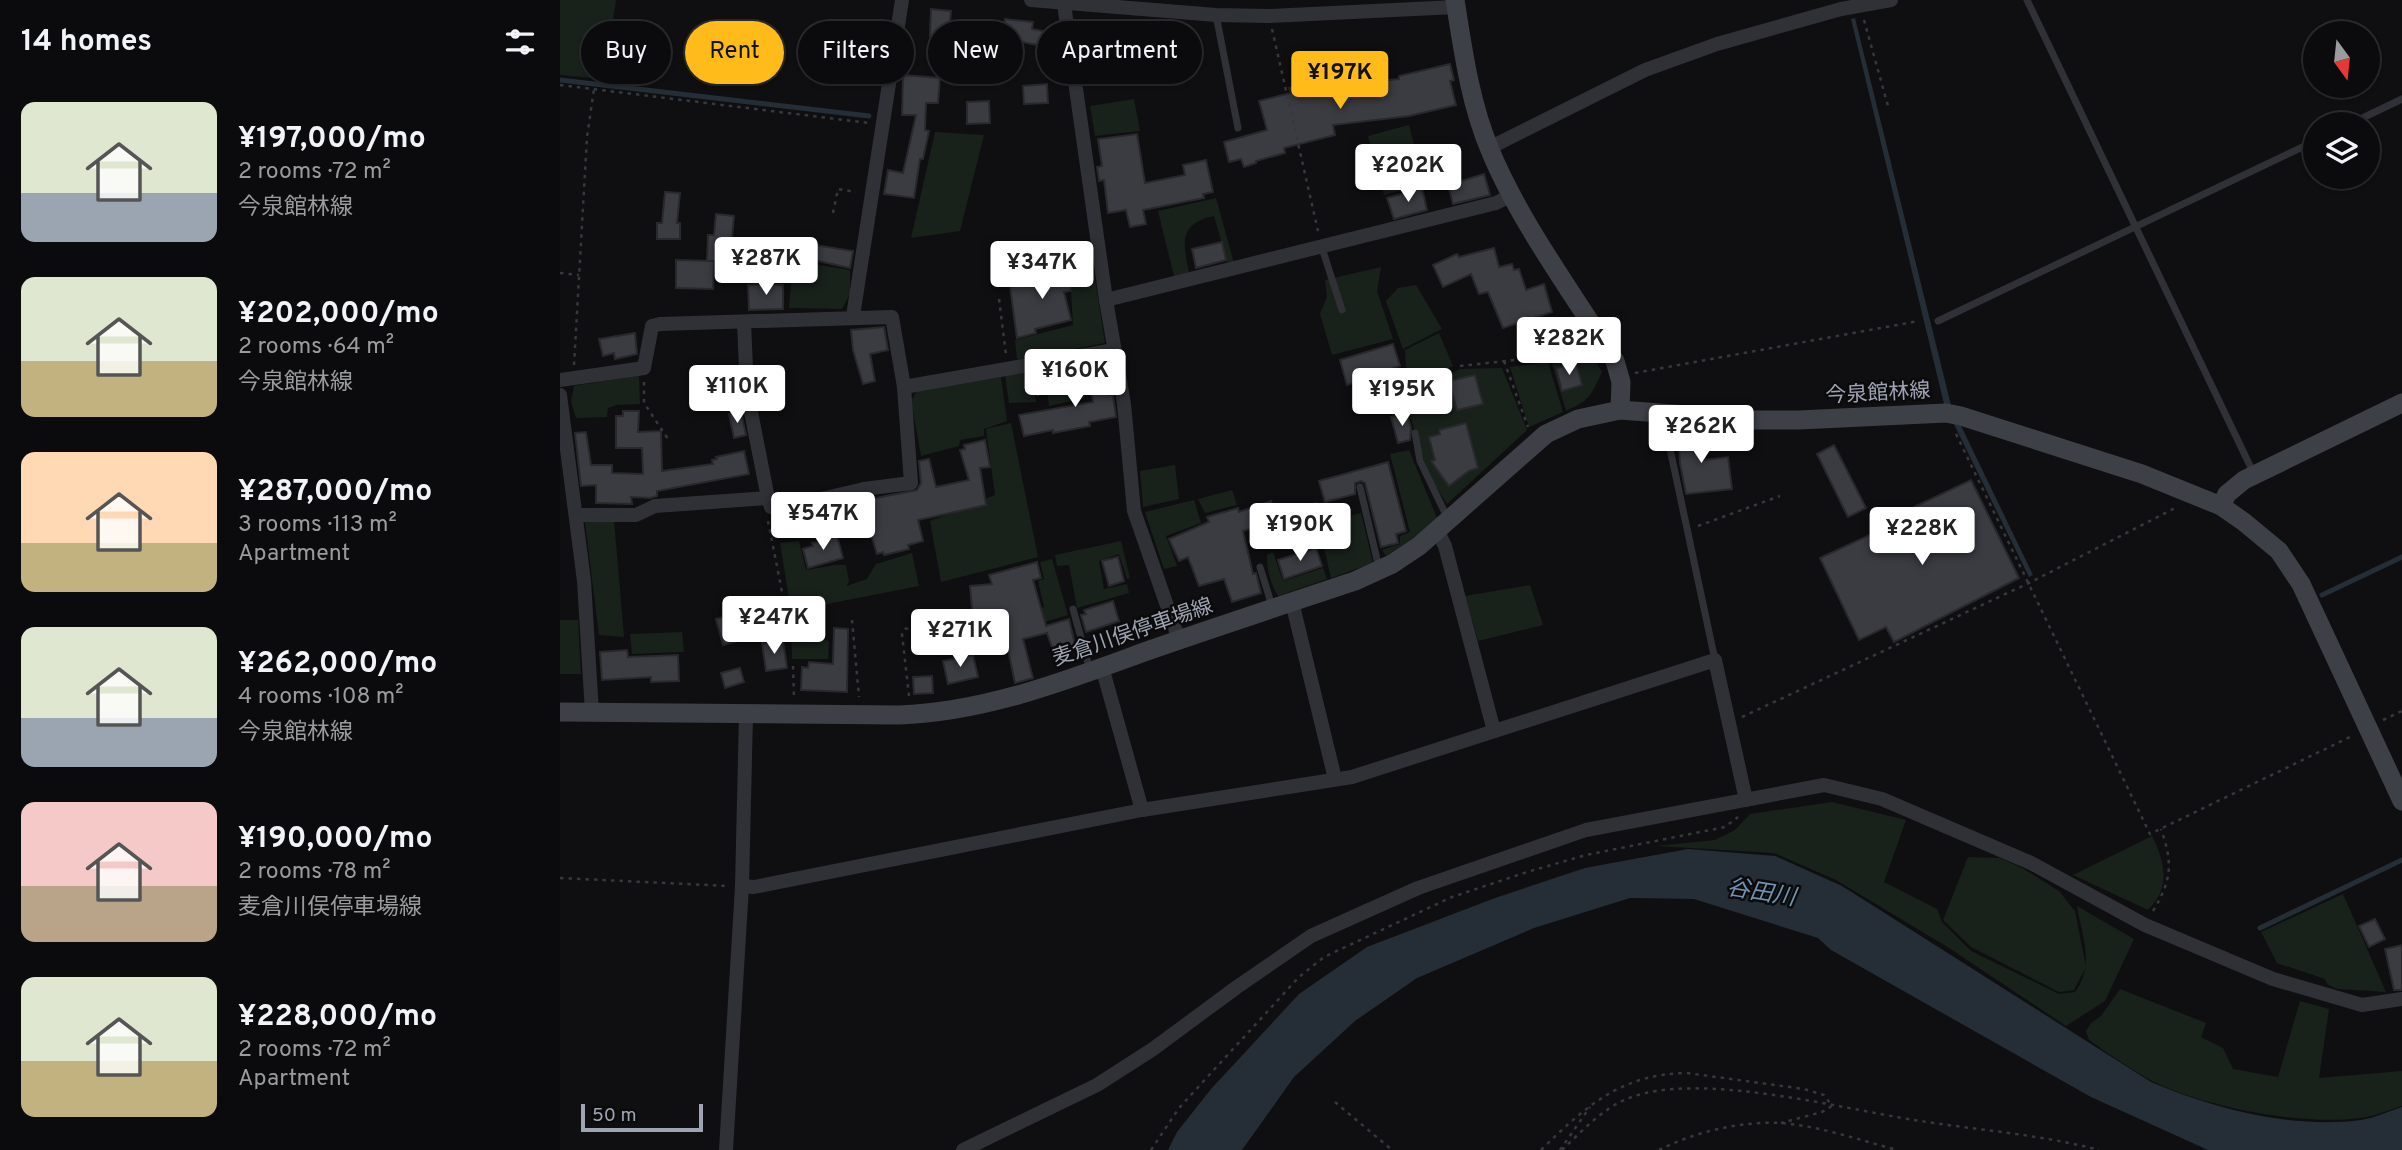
<!DOCTYPE html>
<html lang="en">
<head>
<meta charset="utf-8">
<style>
  body { margin:0; font-family:Overpass,"Noto Sans JP",sans-serif; background:#141416; color:#f1f3f6; height:100vh; display:flex; flex-direction:column; font-size:26px; white-space:nowrap }
  * { box-sizing:border-box; margin:0 }
  p { font-size:23px; color:#9a9b9d }
  .icon { flex:none; width:38px; height:38px; fill:none; stroke:currentColor; stroke-width:2; stroke-linecap:round; stroke-linejoin:round }
  .map { position:relative; flex:1; overflow:hidden }
  .details { display:flex; flex-direction:column; background:#0b0b0d; width:560px }
  .details>* { flex:none }
  .hud { position:absolute; left:21px; top:21px; width:665px; height:63px; display:flex; gap:14px }
  .needle { width:46px; rotate:165deg }
  .tools { position:absolute; left:1743px; top:21px; display:grid; gap:14px }
  .tools a { display:grid; place-items:center; width:77px; height:77px; border-radius:50%; background:#0b0b0d; box-shadow:0 2px 5px #0004,0 0 0 2px #2b2b2e; font-size:35px }
  .scale { position:absolute; left:21px; bottom:18px; width:122px; box-sizing:border-box; padding-left:7px; border:4px solid #9fa4b4; border-top:0; font-size:19px; line-height:24px; white-space:nowrap; color:#9fa4b4; -webkit-text-stroke:5px #0b0b0c; paint-order:stroke }
  .price { position:absolute; translate:-50% -60px; padding:0 16px; border-radius:7px; background:#fff; color:#222; font-size:23px; line-height:46px; filter:drop-shadow(0 2px 4px #0008) }
  .price::after { content:''; position:absolute; left:50%; top:42px; width:21px; height:16px; margin-left:-10px; background:inherit; clip-path:polygon(0 0,100% 0,50% 100%) }
  .price.on { background:#ffbb19; color:#111 }
  ul { padding:0; list-style:none }
  li { display:flex; align-items:center; gap:21px; height:175px; padding:0 21px }
  li span { display:grid; place-items:center; flex:none; width:196px; height:140px; border-radius:14px; color:#555 }
  li>.icon { margin-inline-start:auto }
  span .icon { width:84px; height:84px; fill:#fffc; stroke-width:1 }
  li b { font-size:30px }
  h2 { display:flex; justify-content:space-between; align-items:center; height:84px; padding:0 21px; font-size:30px }
  .chip { padding:0 24px; border-radius:32px; background:#0b0b0d; box-shadow:0 2px 5px #0004,0 0 0 2px #2b2b2e; font-size:24px; line-height:63px }
  .chip.on { background:#ffbb19; color:#111 }
  main { display:flex; flex:1; min-height:0 }
  .map>svg:first-child { display:block }
</style>
</head>
<body>
<main>
<section class="details">
<h2>14 homes<svg class="icon" aria-label="filters" viewBox="0 0 24 24"><path d="M4 7h16M4 17h16"/><circle cx="9" cy="7" r="2"/><circle cx="15" cy="17" r="2"/></svg></h2>
<ul>
<li><span style="background:linear-gradient(#dfe7d0 65%,#9aa5b1 0)"><svg class="icon" aria-label="home" viewBox="0 0 24 24"><path d="M3 11l9-7 9 7M6 9v11h12V9"/></svg></span><div><b>¥197,000/mo</b><p>2 rooms · 72 m²</p><p>今泉館林線</p></div></li>
<li><span style="background:linear-gradient(#dfe7d0 60%,#c2b280 0)"><svg class="icon" aria-label="home" viewBox="0 0 24 24"><path d="M3 11l9-7 9 7M6 9v11h12V9"/></svg></span><div><b>¥202,000/mo</b><p>2 rooms · 64 m²</p><p>今泉館林線</p></div></li>
<li><span style="background:linear-gradient(#ffd9b3 65%,#c2b280 0)"><svg class="icon" aria-label="home" viewBox="0 0 24 24"><path d="M3 11l9-7 9 7M6 9v11h12V9"/></svg></span><div><b>¥287,000/mo</b><p>3 rooms · 113 m²</p><p>Apartment</p></div></li>
<li><span style="background:linear-gradient(#dfe7d0 65%,#9aa5b1 0)"><svg class="icon" aria-label="home" viewBox="0 0 24 24"><path d="M3 11l9-7 9 7M6 9v11h12V9"/></svg></span><div><b>¥262,000/mo</b><p>4 rooms · 108 m²</p><p>今泉館林線</p></div></li>
<li><span style="background:linear-gradient(#f6c9c9 60%,#b9a48a 0)"><svg class="icon" aria-label="home" viewBox="0 0 24 24"><path d="M3 11l9-7 9 7M6 9v11h12V9"/></svg></span><div><b>¥190,000/mo</b><p>2 rooms · 78 m²</p><p>麦倉川俣停車場線</p></div></li>
<li><span style="background:linear-gradient(#dfe7d0 60%,#c2b280 0)"><svg class="icon" aria-label="home" viewBox="0 0 24 24"><path d="M3 11l9-7 9 7M6 9v11h12V9"/></svg></span><div><b>¥228,000/mo</b><p>2 rooms · 72 m²</p><p>Apartment</p></div></li>
</ul>
</section>
<div class="map">
<svg width="1842" height="1150" viewBox="0 0 1842 1150">
  <rect width="100%" height="100%" fill="#0f0f11"/>
  <!-- green -->
  <g fill="#19211b">
    <path d="M0 0H56L44 79 0 75Z"/>
    <path d="M574 99 580 131 535 136 530 106Z"/>
    <path d="M849 125 864 184 824 195 808 136Z"/>
    <path d="M375 132 424 135 400 231 351 238Z"/>
    <path d="M656 198 674 263 668 265 654 216C618 224 623 242 629 273L614 276 598 211Z"/>
    <path d="M531 253 545 343 457 360 455 340 513 325 509 258Z"/>
    <path d="M233 261 290 270V294L282 309 229 308Z"/>
    <path d="M821 267 817 291 833 339 772 355 760 314 767 297 765 280Z"/>
    <path d="M856 285 882 329 843 349 826 301 838 288Z"/>
    <path d="M879 333 893 366 861 380 846 367 845 350Z"/>
    <path d="M1033 357 1042 372C1030 397 1031 399 1006 411L992 364Z"/>
    <path d="M988 362 1003 412 969 427 950 367Z"/>
    <path d="M521 364 525 398 489 406 485 371Z"/>
    <path d="M942 368 967 430 887 504 868 474 844 396 900 369Z"/>
    <path d="M468 372 472 375 476 402 449 403 445 375Z"/>
    <path d="M79 375 80 404 57 405 48 408 47 417 16 418 11 402 14 386Z"/>
    <path d="M441 377 447 421 424 429V436L400 440 399 446 361 456 351 401 357 391Z"/>
    <path d="M451 423 478 557 381 582 370 521 435 495 426 429Z"/>
    <path d="M849 450 877 518 852 539 826 556 822 550 840 544V536L850 532 830 454Z"/>
    <path d="M615 465 619 499 583 507 580 471Z"/>
    <path d="M672 490 677 505 645 513 638 499Z"/>
    <path d="M634 500 641 523 606 536 617 566 604 569 585 512Z"/>
    <path d="M801 513 813 563 771 578 761 535 768 521Z"/>
    <path d="M54 520 64 637 39 635 25 522Z"/>
    <path d="M239 541 246 570 275 565H286L289 581 286 586 307 579 316 564 352 553 359 586 231 611 220 543Z"/>
    <path d="M561 541 570 578 567 579 559 554 539 561 544 589 567 584 569 593 517 608 509 565 497 566 495 555Z"/>
    <path d="M713 552 723 581 763 568 767 579 718 596C710 583 707 570 707 555Z"/>
    <path d="M492 559 508 615 475 625 471 611 484 607 478 581 484 579 480 562Z"/>
    <path d="M970 585 983 625 918 641 905 596Z"/>
    <path d="M261 617 262 639 269 641 268 659H232L231 623Z"/>
    <path d="M0 620H18L21 674H0Z"/>
    <path d="M122 632 124 652 72 654 70 634Z"/>
    <path d="M1272 802 1346 820 1324 882 1377 909 1382 922 1411 951 1499 994 1515 992C1535 966 1522 936 1517 906L1574 939 1545 1001 1506 1026 1389 948 1276 880 1214 853 1097 846 1155 840 1175 830 1190 814Z"/>
    <path d="M1592 836C1605 862 1611 888 1588 910L1513 875Z"/>
    <path d="M1408 857 1440 858 1464 869 1499 891 1515 911 1526 967 1514 990 1499 992 1411 947 1383 920Z"/>
    <path d="M1783 894 1826 992 1777 989 1767 984 1765 979 1717 963 1701 932Z"/>
    <path d="M1560 989 1646 1023 1641 1037 1663 1048 1673 1069 1718 1077 1740 1001 1769 1009 1759 1078 1842 1071V1106C1829 1110 1815 1116 1801 1118 1743 1126 1644 1107 1592 1081 1570 1069 1549 1054 1529 1040L1526 1031 1531 1023 1541 1016Z"/>
  </g>
  <!-- water -->
  <g fill="#252e36">
    <path d="M1295 18 1391 405 1473 575 1469 577 1384 404 1291 19Z"/>
    <path d="M1128 849 1215 856 1282 886 1591 1082C1654 1109 1732 1129 1801 1120 1815 1118 1829 1111 1842 1107V1150H1648L1531 1097 1271 950 1258 938 1134 899 1070 898 974 928 857 978 795 1021 734 1077 682 1150H608L617 1132 651 1089 739 994 807 947 935 898 1025 868Z"/>
  </g>
  <g fill="none" stroke-linecap="round" stroke-linejoin="round">
    <!-- stream -->
    <g stroke="#252e36" stroke-width="5">
      <path d="M0 80 309 116"/>
      <path d="M1762 595 1842 557"/>
      <path d="M1700 928 1842 860"/>
    </g>
  </g>
  <!-- building -->
  <g fill="#3b3c42" stroke="#29292d" stroke-width="2">
    <path d="M371 9 391 11 385 69 372 68 375 37 370 36Z"/>
    <path d="M445 19 473 22 472 29 499 34 498 49 462 42 460 62 446 60 449 41 443 40Z"/>
    <path d="M890 64 894 80 890 81 896 105 849 116 773 125 775 135 724 148 725 153 696 161V163L684 167 681 159 669 162 664 142 707 130 699 101 731 93 729 88 753 82 756 95 784 88V84L839 79V76Z"/>
    <path d="M343 75 380 78 378 103H366L365 130 369 131 363 159H360L354 198 324 194 328 170 343 173 356 115H342Z"/>
    <path d="M487 84 488 103 464 104 463 86Z"/>
    <path d="M429 101 430 123 407 124V102Z"/>
    <path d="M577 134 585 183 625 175 623 165 646 160 653 192 643 194 644 198 583 210 586 224 570 227 566 210 548 213 544 180 539 181 537 167 542 166 538 139Z"/>
    <path d="M924 174 930 195 893 204 888 185Z"/>
    <path d="M862 188 867 210 834 219 827 198Z"/>
    <path d="M105 192 120 193 117 223H120V239H97V223H102Z"/>
    <path d="M156 214 174 216 171 248 190 250 189 265 154 261 153 289 116 288V260L154 261H147L148 235H154Z"/>
    <path d="M229 241 293 251 290 268 227 254Z"/>
    <path d="M662 242 666 260 636 268 632 249Z"/>
    <path d="M934 248 939 267 952 264 954 270 959 269 966 290 984 284 992 312 943 328 928 292 919 294 911 274 883 287 873 265 897 254 899 257Z"/>
    <path d="M507 260 511 291 504 292 511 320 475 329 476 333 457 338 450 287 491 281 489 262Z"/>
    <path d="M205 284 223 285V309L189 310 188 285Z"/>
    <path d="M324 327 328 350 310 354 315 381 303 384 293 350 291 330Z"/>
    <path d="M75 333 77 354 55 359 54 353 43 356 39 339Z"/>
    <path d="M833 344 840 366 787 385 780 360Z"/>
    <path d="M544 362 548 395H553L556 417 529 422 530 426 493 433V430L464 436 459 415 533 402 528 364Z"/>
    <path d="M1016 363 1022 385 1002 391 996 368Z"/>
    <path d="M915 375 923 404 897 410 889 381Z"/>
    <path d="M63 411H79L78 432 101 431 102 471 153 464 152 460 157 459 156 457 184 451 189 474 97 491V496L90 498 71 497 72 504 36 503V485L21 486 15 433 26 432 31 465H52V473L83 474 82 448H56V416H63Z"/>
    <path d="M181 412 186 435 174 438 169 414Z"/>
    <path d="M847 413 851 428 850 440 838 443 831 417Z"/>
    <path d="M906 423 918 468 909 471 889 486 871 461 875 460 869 437 880 434 879 430Z"/>
    <path d="M1118 429H1145V460L1168 457 1172 489 1126 494 1120 463Z"/>
    <path d="M425 440 430 467 420 468 426 505 358 520 363 541 348 545 349 549 324 555 323 552 317 554 306 518 275 528 269 507 357 490 361 483 359 461 369 459 376 487 409 480 400 450 405 449 404 445Z"/>
    <path d="M1274 445 1306 508 1288 517 1257 454Z"/>
    <path d="M828 462 846 531 836 534 838 543 821 547 805 483 801 481 795 483V494L765 502 759 481Z"/>
    <path d="M1411 480 1459 578 1334 642 1326 627 1299 640 1260 558 1318 531 1323 544 1363 525 1354 507Z"/>
    <path d="M711 501 717 521 683 531 693 574 696 573 701 593 672 602 664 579 639 586 628 557 619 561 609 539 649 522 647 517 678 508 679 512Z"/>
    <path d="M756 503 764 525 747 531 739 510Z"/>
    <path d="M277 536 283 558 248 568 243 549 253 546 252 543Z"/>
    <path d="M756 548 762 566 724 579 718 560Z"/>
    <path d="M558 557 564 581 549 586 542 561Z"/>
    <path d="M477 562 481 578 473 580 486 626 509 619 516 649 495 656 487 633 463 639 473 678 455 683 444 630 414 632 410 586 432 584 429 575Z"/>
    <path d="M553 601 559 621 526 632 521 615 526 614 524 610Z"/>
    <path d="M182 612 189 638 163 645 156 619Z"/>
    <path d="M274 628 288 629 287 692 241 690 242 667 248 668 249 662 273 664Z"/>
    <path d="M223 641 227 668 206 671 202 643Z"/>
    <path d="M67 650 68 657 118 655 119 681 91 682V677L42 680 40 652Z"/>
    <path d="M413 655 418 677 388 684 383 661Z"/>
    <path d="M180 668 184 682 165 688 161 673Z"/>
    <path d="M372 676 373 693 354 694 353 677Z"/>
    <path d="M1815 919 1825 939 1809 947 1799 926Z"/>
    <path d="M1842 945V990H1834L1825 949Z"/>
  </g>
  <g fill="none" stroke-linecap="round" stroke-linejoin="round">
    <!-- path -->
    <g stroke="#36383d" stroke-width="2.5" stroke-dasharray="3.5 5" stroke-linecap="butt">
      <path d="M1304 20 1328 106"/>
      <path d="M712 29 758 231"/>
      <path d="M0 85 309 123"/>
      <path d="M273 213 278 189 296 192"/>
      <path d="M481 256 523 249"/>
      <path d="M0 273 19 275"/>
      <path d="M439 299 446 355"/>
      <path d="M944 361 968 427"/>
      <path d="M14 365 27 137 34 89"/>
      <path d="M900 366 1027 352"/>
      <path d="M1075 373 1359 321"/>
      <path d="M476 378 478 396"/>
      <path d="M84 382V403L108 439"/>
      <path d="M1396 434 1590 834 1792 736"/>
      <path d="M300 506 305 523"/>
      <path d="M208 521 227 617"/>
      <path d="M1138 526 1220 496"/>
      <path d="M292 620 299 697"/>
      <path d="M233 666 234 698"/>
      <path d="M349 696 342 634 345 629 373 623 379 625 384 633"/>
      <path d="M1182 717 1469 583 1617 507"/>
      <path d="M1823 720 1842 711"/>
      <path d="M0 878 168 886"/>
      <path d="M1593 911C1612 880 1613 863 1601 829"/>
      <path d="M775 1102 832 1150"/>
      <path d="M591 1150 619 1108 739 977 764 957 892 897 967 872 1026 855 1165 827 1178 817"/>
      <path d="M981 1150C1026 1106 1061 1074 1127 1073L1244 1089 1264 1095 1272 1106 1262 1112 1221 1123"/>
      <path d="M1000 1150 1030 1107"/>
      <path d="M1002 1150C1022 1131 1043 1108 1069 1098 1139 1071 1279 1108 1354 1120 1415 1130 1479 1134 1539 1150"/>
      <path d="M1099 1150C1134 1132 1181 1121 1221 1123 1259 1126 1300 1140 1337 1150"/>
    </g>
    <!-- lane -->
    <g stroke="#303136" stroke-width="7">
      <path d="M1467 0 1694 474"/>
      <path d="M656 15 678 128"/>
      <path d="M1790 124 1842 99"/>
      <path d="M762 248 782 310"/>
      <path d="M1378 321 1755 141"/>
      <path d="M1103 416 1155 660"/>
      <path d="M855 433 860 461 887 517"/>
      <path d="M800 487 819 568"/>
      <path d="M700 567 712 606"/>
      <path d="M513 609 530 670"/>
    </g>
    <!-- street -->
    <g stroke="#303136" stroke-width="14">
      <path d="M471 0 656 15 709 16 896 7"/>
      <path d="M504 4 546 300 564 404 574 511 619 640"/>
      <path d="M929 148 1085 70 1157 44 1281 9 1331 0"/>
      <path d="M546 300 936 203 952 195"/>
      <path d="M293 316 342 0"/>
      <path d="M0 380 84 368 92 326 100 324 332 317 344 387 554 350"/>
      <path d="M0 395 24 581 32 713"/>
      <path d="M208 498 211 507 231 506 304 489 351 483 344 387"/>
      <path d="M16 515H76L95 506 208 498 187 392 184 322"/>
      <path d="M877 530 885 546 934 731"/>
      <path d="M732 602 775 779"/>
      <path d="M542 667 582 810"/>
      <path d="M182 886 194 887 582 810 792 777 1155 660 1186 800"/>
      <path d="M166 1150 182 886 186 715"/>
      <path d="M403 1150 537 1085 593 1049 677 987 751 936 858 888 1026 830 1264 785 1322 799 1471 863 1585 925 1713 979 1802 1005 1842 999"/>
    </g>
    <!-- secondary -->
    <g stroke="#3e4047" stroke-width="19">
      <path d="M895 0C903 50 910 103 930 150 959 221 1014 295 1055 361L1061 382 1060 410"/>
      <path d="M1661 506 1667 494 1684 480 1842 403"/>
      <path d="M0 712 339 715C426 712 507 680 587 651 656 627 726 604 795 581L832 564 859 546 986 434 1018 419 1060 410 1193 420H1239L1386 413 1401 416 1582 474 1661 506 1684 522 1719 551 1741 584 1842 801"/>
    </g>
  </g>
  <g text-anchor="middle" dominant-baseline="central" stroke-width="5" stroke-linejoin="round" paint-order="stroke">
    <!-- street labels -->
    <g font-size="21" fill="#9fa4b4" stroke="#0b0b0c">
      <text transform="translate(1318 394) rotate(-3)">今泉館林線</text>
      <text transform="translate(573 633) rotate(-19)">麦倉川俣停車場線</text>
    </g>
    <!-- water labels -->
    <g font-size="23" font-style="italic" fill="#7192b3" stroke="#0b0b0c">
      <text transform="translate(1201 894) rotate(9)">谷田川</text>
    </g>
  </g>
</svg>
<div class="tools">
<a><svg class="needle" viewBox="-14 -14 28 28"><path d="M0-13l5 13h-10z" fill="#e53935"/><path d="M0 13l5-13h-10z" fill="#9a9b9d"/></svg></a>
<a><svg class="icon" aria-label="layers" viewBox="0 0 24 24"><path d="M12 4l9 5-9 5-9-5zM3 14l9 5 9-5"/></svg></a>
</div>
<div class="scale">50 m</div>
<b class="price on" style="left:780px;top:111px">¥197K</b>
<b class="price" style="left:848px;top:204px">¥202K</b>
<b class="price" style="left:206px;top:297px">¥287K</b>
<b class="price" style="left:482px;top:301px">¥347K</b>
<b class="price" style="left:1009px;top:377px">¥282K</b>
<b class="price" style="left:515px;top:409px">¥160K</b>
<b class="price" style="left:177px;top:425px">¥110K</b>
<b class="price" style="left:842px;top:428px">¥195K</b>
<b class="price" style="left:1141px;top:465px">¥262K</b>
<b class="price" style="left:263px;top:552px">¥547K</b>
<b class="price" style="left:740px;top:563px">¥190K</b>
<b class="price" style="left:1362px;top:567px">¥228K</b>
<b class="price" style="left:214px;top:656px">¥247K</b>
<b class="price" style="left:400px;top:669px">¥271K</b>
<div class="hud">
<a class="chip">Buy</a>
<a class="chip on">Rent</a>
<a class="chip">Filters</a>
<a class="chip">New</a>
<a class="chip">Apartment</a>
</div>
</div>
</main>
</body>
</html>
